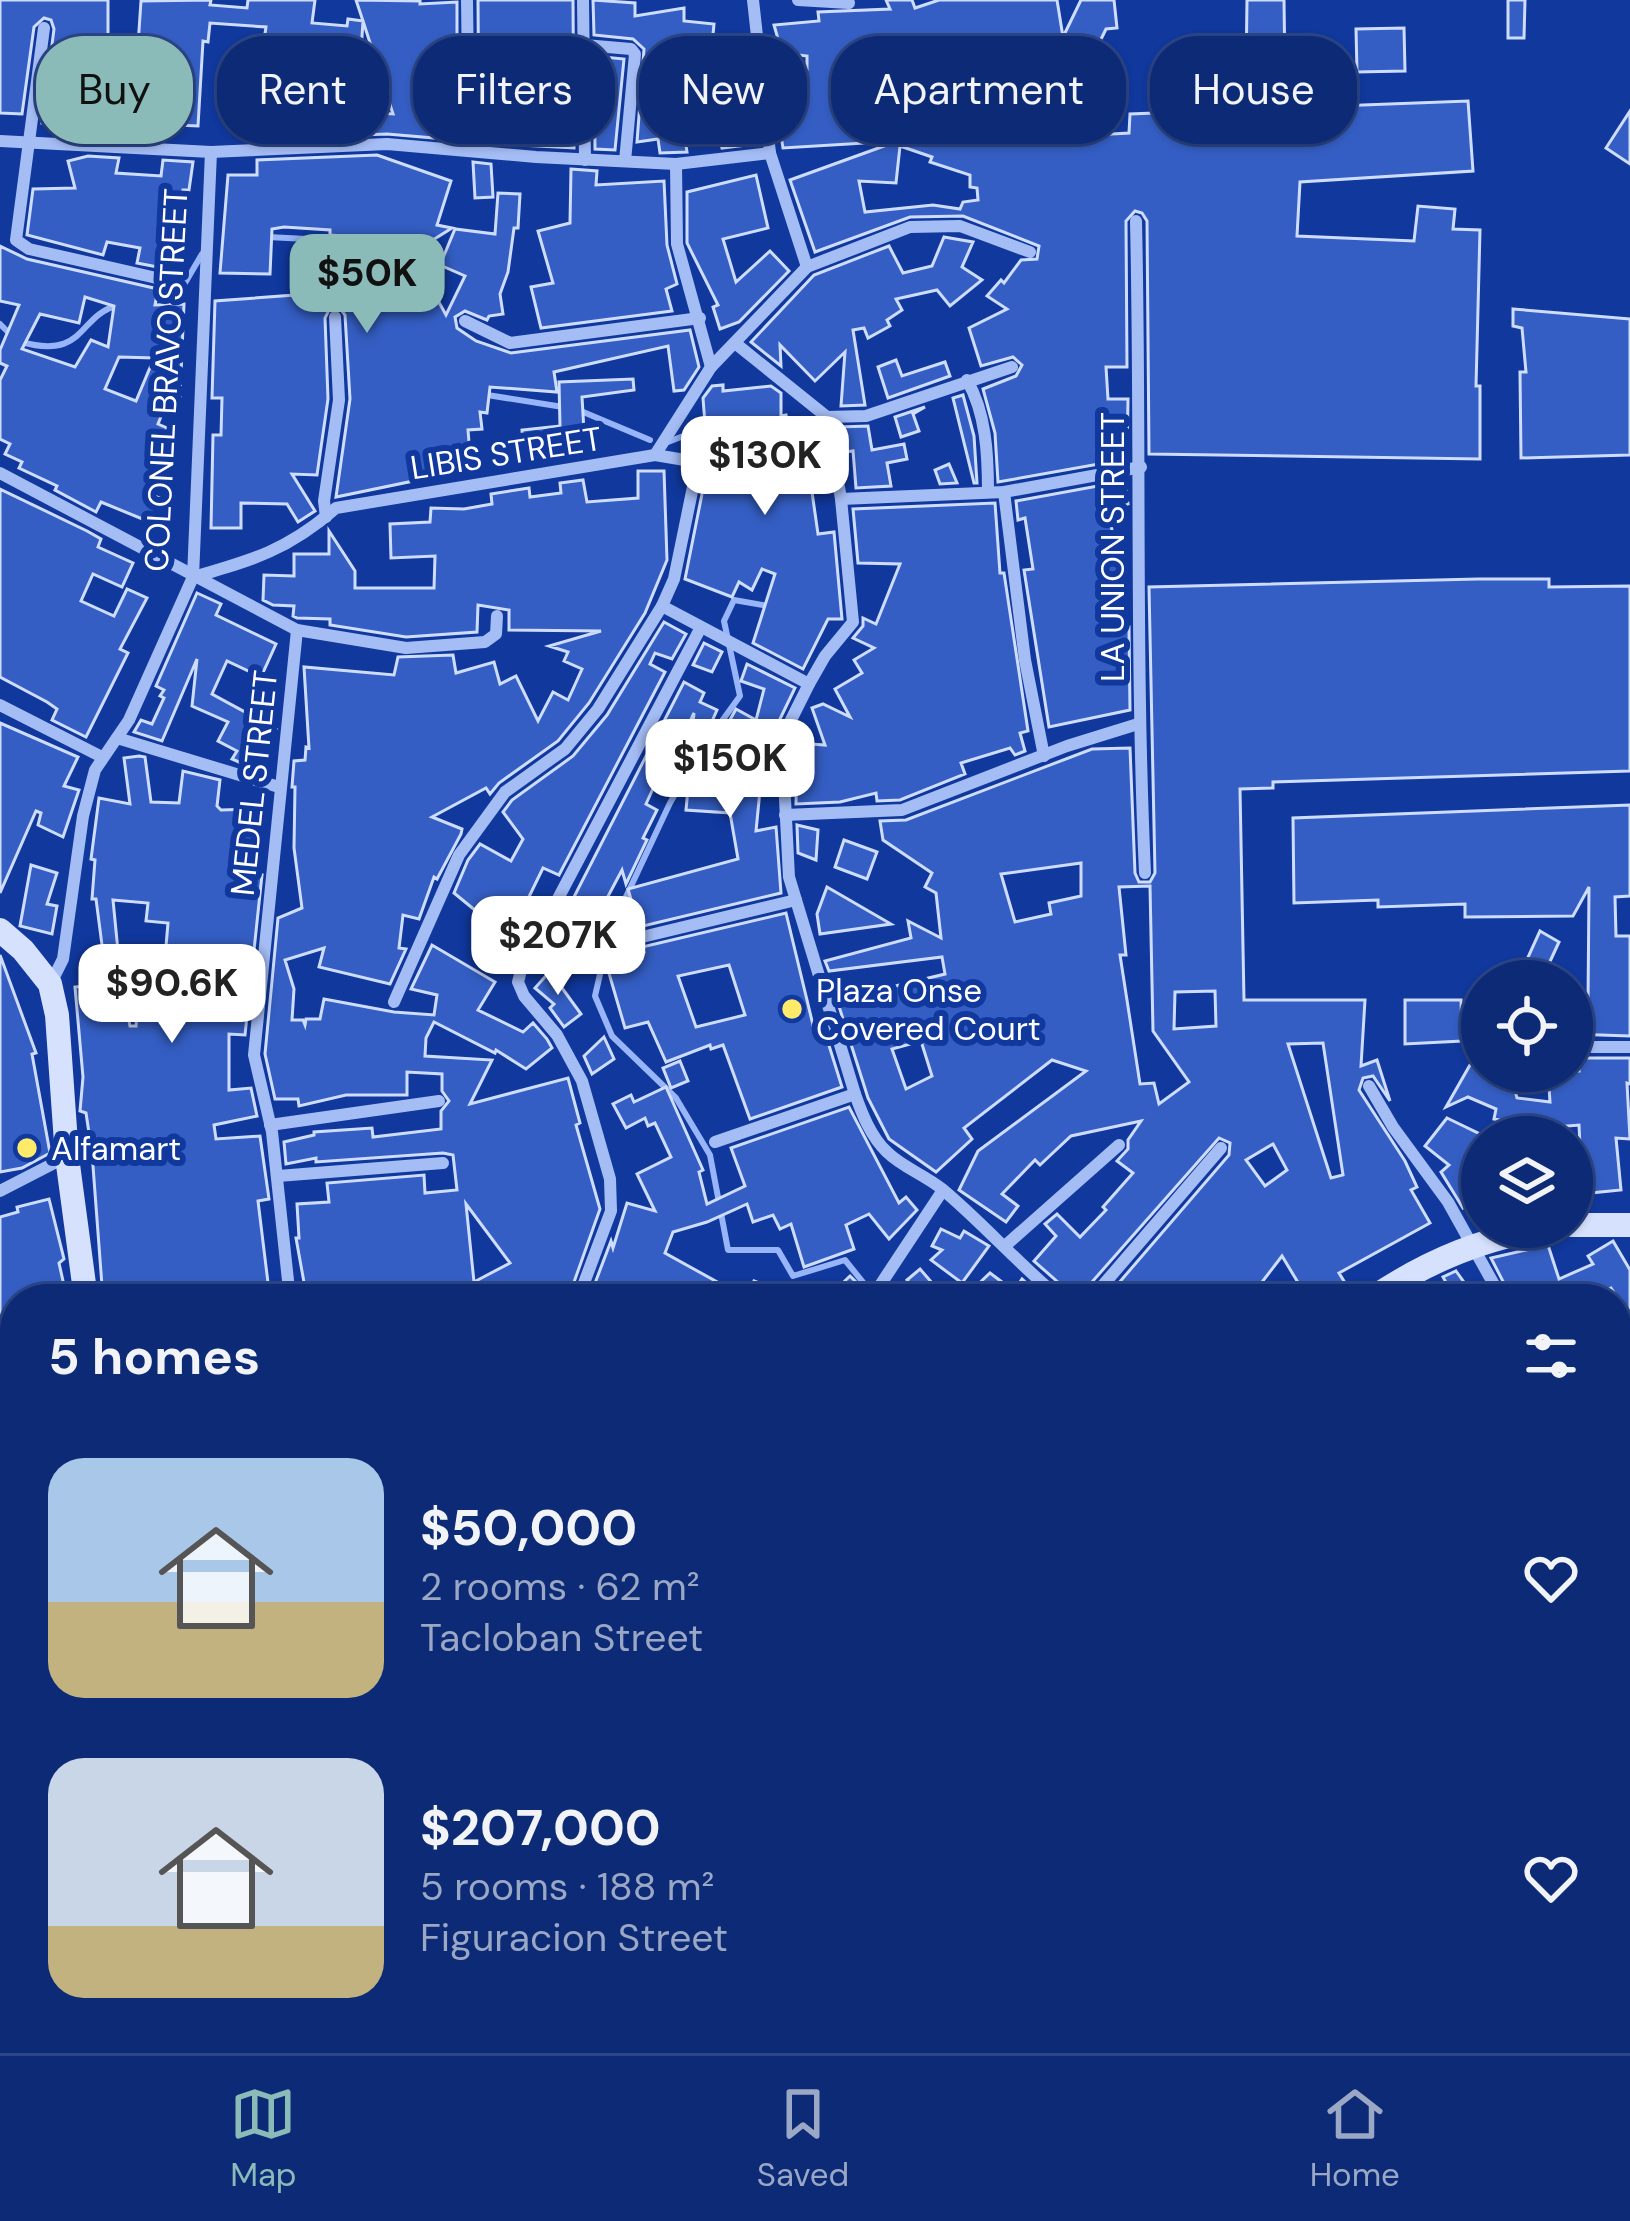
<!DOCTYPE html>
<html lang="en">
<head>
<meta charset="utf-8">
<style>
  body { margin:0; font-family:"DM Sans",sans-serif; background:#1a367e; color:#f1f3f6; height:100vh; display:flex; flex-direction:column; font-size:45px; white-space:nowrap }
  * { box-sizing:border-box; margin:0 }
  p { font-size:39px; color:#9aa7c5 }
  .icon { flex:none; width:66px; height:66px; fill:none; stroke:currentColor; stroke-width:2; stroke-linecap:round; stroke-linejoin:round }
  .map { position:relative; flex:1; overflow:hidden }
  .details { position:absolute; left:0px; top:1284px; width:1632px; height:771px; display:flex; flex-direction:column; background:#0c2a76; border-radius:48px 48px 0 0; box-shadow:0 3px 9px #0004,0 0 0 3px #2c4688 }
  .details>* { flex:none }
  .hud { position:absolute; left:36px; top:36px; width:1560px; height:108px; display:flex; gap:24px }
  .tools { position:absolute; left:1461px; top:960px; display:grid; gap:24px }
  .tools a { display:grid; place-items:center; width:132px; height:132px; border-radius:50%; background:#0c2a76; box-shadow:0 3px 9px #0004,0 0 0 3px #2c4688; font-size:60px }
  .price { position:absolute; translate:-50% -102px; padding:0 27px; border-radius:24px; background:#fff; color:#222; font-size:39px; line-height:78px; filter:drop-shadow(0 3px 6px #0008) }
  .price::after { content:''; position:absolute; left:50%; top:72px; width:36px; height:27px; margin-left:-18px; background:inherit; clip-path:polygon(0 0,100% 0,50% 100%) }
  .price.active { background:#8bbbb9; color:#111 }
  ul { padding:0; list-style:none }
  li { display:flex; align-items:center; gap:36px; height:300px; padding:0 48px }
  li span { display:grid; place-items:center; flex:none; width:336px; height:240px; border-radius:36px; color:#555 }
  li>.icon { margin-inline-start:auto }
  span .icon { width:144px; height:144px; fill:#fffc; stroke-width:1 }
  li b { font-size:51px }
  h2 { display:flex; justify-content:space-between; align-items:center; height:144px; padding:0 48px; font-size:51px }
  .tag { padding:0 42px; border-radius:48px; background:#0c2a76; box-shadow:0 3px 9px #0004,0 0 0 3px #2c4688; font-size:42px; line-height:108px }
  .tag.active { background:#8bbbb9; color:#111 }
  .menu { display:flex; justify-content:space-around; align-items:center; height:168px; border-top:3px solid #2c4688; background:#0c2a76; font-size:33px; color:#9aa7c5 }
  .menu a { display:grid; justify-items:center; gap:6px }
  .menu .active { color:#8bbbb9 }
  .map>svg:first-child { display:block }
</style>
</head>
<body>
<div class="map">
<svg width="1630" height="2053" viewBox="0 0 1630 2053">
  <rect width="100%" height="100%" fill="#10389d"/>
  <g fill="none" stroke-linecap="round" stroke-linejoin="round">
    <!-- stream -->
    <g stroke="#97b5f8" stroke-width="6">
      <path d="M267 237 327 240 360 272"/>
      <path d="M150 300 178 295 202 254"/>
      <path d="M0 324 11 335"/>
      <path d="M21 342C87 360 77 315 119 305"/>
      <path d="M481 394 563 407"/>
      <path d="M576 409 650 440"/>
      <path d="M668 442 704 428 709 430"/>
      <path d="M768 606 734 600 724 621 740 696 698 754 670 803 610 931 595 996 612 1036 676 1098 710 1155 728 1250H778L793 1276 845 1260 874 1296"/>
      <path d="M1232 2040 1239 2053"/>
    </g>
  </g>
  <!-- building -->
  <g fill="#345ec3" stroke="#ceddfe" stroke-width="3" fill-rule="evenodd">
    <path d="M0 0H108V54L117 52 124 104H134L141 1 211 0 210 5 247 8 248 0H315L312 23 347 26 348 19 363 21 356 0 420 1V4L457 2V55L437 59 445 95 458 93V140L387 134 289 138 290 123 256 122V128L231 127 232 101H237L238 57 261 60 266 27 210 23 208 42 203 41 198 126 150 124V129L94 126 93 92 55 90 56 123H42L54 29 51 20 44 18 34 27 22 114 0 113ZM363 21 393 114 357 112Z"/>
    <path d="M478 0H573L574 148 520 145 518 120 490 123 491 142H479Z"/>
    <path d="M593 0 635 3V16L684 8V21L714 24 712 45 690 42V74L750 71 756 120 748 121 755 144 722 148 716 127 685 138 687 152 660 153 658 139 637 142 644 49 633 39 594 35Z"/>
    <path d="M886 0H912L915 8 939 0H1057L1063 37 1081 0H1114L1117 28 1106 29 1085 72 1105 70 1106 87 1080 89 1094 135 1129 133 1130 114 1468 101 1473 171 1300 182 1297 236 1414 241 1418 206 1455 209 1453 229 1480 230 1476 386H1480V459L1149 454 1147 221 1142 213 1135 211 1126 221 1127 367H1106L1108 399H1128L1127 459 998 482 995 433 983 389 1016 376 1022 365 1013 357 981 366 969 328 1007 309 987 296 1001 280 1004 283 1021 260 1037 259 1039 246 963 216 910 217 815 252 790 180 898 141 783 148 772 79 784 78 783 70 807 69V56L782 53 774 25 819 21 818 12 890 9ZM958 61 952 108 894 88ZM900 146 932 157 930 162 970 175V187L977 188 978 200 963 202 960 209 933 205 865 212 859 181 896 183Z"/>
    <path d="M1247 0H1284L1285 74H1246Z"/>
    <path d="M1508 0H1525L1524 38H1508Z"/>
    <path d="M1404 28 1405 71 1357 72 1356 29Z"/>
    <path d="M594 56 624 59 615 150 595 149Z"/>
    <path d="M1630 111V164L1606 148Z"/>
    <path d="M377 155 451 181 437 225 452 228 412 253 383 240 424 301 430 286 446 315 465 276 440 265 455 229 495 234 498 193 520 194 518 228H514L508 272 500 294 503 314 489 316 487 320 465 311 455 317 457 328 476 341 511 353 690 330 699 367 684 390 674 391 668 346 554 372 557 392 490 387 487 413 480 412 482 429 468 430 471 467 416 472 418 480 336 497 350 399 345 315 339 307 330 308 325 318 328 399 317 475 292 474 315 511 298 522 287 504 241 503V528H211L213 435H221L222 398H212L215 301 308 294V270L364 266 353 237 330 235V230L284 227 272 229 270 274 220 273 228 175H257V160Z"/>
    <path d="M88 156 119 158 116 173 161 176 163 160 193 162 189 190H183V233L173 270 137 263 140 248 107 242 103 255 27 235 33 189 75 188 68 161Z"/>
    <path d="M473 162 491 164 493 197 475 198Z"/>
    <path d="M571 169 597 171 596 185 664 181 667 245 677 284 666 289 672 311 541 328 531 287 553 283 538 231 570 223Z"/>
    <path d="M756 175 768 228 723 239 736 282 770 251 789 271 739 322 720 329 713 307 718 305 687 243V192Z"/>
    <path d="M944 237 973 242 962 267 982 280 950 306 937 290 896 299 902 310 887 320 890 326 868 338 864 328 853 330 865 405 841 406 845 352 815 381 780 345 781 366 751 342 814 275 889 246 903 273 932 266Z"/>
    <path d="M0 246 27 259 158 289 155 305 184 304 180 396 170 394 158 424 167 428 152 458 167 465 153 495 168 502 157 525 101 502 96 512 55 490 57 486 19 468 22 462 5 454 10 444 0 439V380L7 366 0 363V350L19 305 0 301ZM85 297 114 306 108 347 91 340 75 367 22 349 40 314 79 323ZM119 357 154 358 136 401 105 389Z"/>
    <path d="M1513 309 1630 319V455L1521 458 1520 372H1526L1522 328 1513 326Z"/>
    <path d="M896 360 902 376 945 362 950 376 888 398 878 367Z"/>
    <path d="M633 379 634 390 582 397 585 448H577L578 454 524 459 522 430 560 426 559 382Z"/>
    <path d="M723 385V391L771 386 781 393V416L786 415 788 426 812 421 814 432 819 431 822 490 812 492 818 534 834 532 842 619H828L803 669 753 643 775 574 762 569 752 590 739 582 732 597 685 579 705 479 702 464 694 455 698 435 706 437 703 398 712 386Z"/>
    <path d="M963 395 974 436 977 483H974L953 398Z"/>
    <path d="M925 407 913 414 919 431 901 437 895 417Z"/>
    <path d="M868 426 872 450 904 444 907 459 887 463 891 486 856 488 853 451 844 452 839 427Z"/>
    <path d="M949 464 957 483 940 484 935 470Z"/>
    <path d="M638 471H664L667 560 645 613 589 703 558 741 499 783 490 794 486 788 432 817 462 829 461 834 437 879 434 877 419 919 403 915 399 948 406 949 390 984 319 967 324 948 285 960 294 989 292 1020H303L305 1025 306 1019H320L324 999 394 1012 434 1015 437 995 411 989 432 945 495 982 478 1010 523 1032 533 1023 547 1039 552 1048 526 1069 496 1050 495 1053 434 1022 426 1038 425 1056 492 1060 470 1104 568 1078 580 1123 576 1125 600 1209 568 1299H534L515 1285 488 1299H372L370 1286 343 1290V1299H307L296 1238H299L297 1204 329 1202 327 1183 424 1175 425 1193 457 1190 453 1155 443 1153 316 1162V1158L286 1164 284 1142 314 1135V1132L372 1128 373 1137 441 1129V1111L449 1101 442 1091V1074L407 1072V1095H346L299 1106 298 1099H275L265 1054 278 918 302 908 294 848 295 787H292L294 761 305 760 306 747 309 748 304 667 394 675 398 657 453 655 456 673 494 662 500 684 516 676 538 721 553 692 568 700 582 669 564 661 568 652 549 646 601 631 509 630V610L478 605 477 632 406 637 330 625V619L297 618 293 616 294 606 273 605 263 600 264 575 294 576V554H329V531L355 571V588H434L435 556 391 558 390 524 430 522 431 508 464 509 492 504 491 494 529 488 530 497 561 493 560 483 583 480 587 502 638 498ZM466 1204 510 1263 474 1282Z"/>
    <path d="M1125 481 1128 504 1109 509 1118 574 1105 576 1110 630 1129 627 1130 710 1049 727 1024 570 1033 569 1025 518 1018 520 1016 501Z"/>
    <path d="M0 489 87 531 101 539 98 547 133 563 122 587 93 574 81 601 114 616 127 589 147 598 120 649 128 653 86 737 52 720 57 709 47 702 0 677Z"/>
    <path d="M995 503 1000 573H1004L1028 731 1020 733 1025 751 1015 755 1010 748 961 763 965 774 900 800 877 801 876 793 840 802 796 804 797 743 825 745 812 708 823 704 850 717 835 689 862 673 854 660 874 648 853 638 863 626V618L876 624 900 564 858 563 853 509Z"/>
    <path d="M1478 579H1549V587L1630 586V771L1273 782V788L1240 789 1244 1000H1365L1361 1066 1377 1060 1390 1101 1373 1076 1363 1078 1359 1090 1405 1161 1417 1187 1411 1190 1430 1223 1339 1273 1355 1299H1308L1282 1256 1249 1299H1179L1165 1288 1155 1299H1105L1229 1155 1230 1143 1219 1138 1077 1299 1034 1261 1056 1236 1045 1224 1057 1214 1080 1237 1106 1210 1103 1207 1133 1173 1117 1161 1128 1149V1140L1141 1121 1071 1136 1040 1165 1035 1160 1002 1194 1018 1206 1006 1222 959 1190 978 1151 1086 1071 1052 1060 964 1128 972 1139 936 1172 889 1139 868 1098 837 1000 945 974 942 957 829 971 825 961 911 938 908 921 941 938 936 893 925 887 932 873 883 840 880 821 906 820 1092 749 1130 748 1135 873 1139 882H1150L1155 873 1149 587ZM1081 863V896L1049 903 1051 914 1015 922 1001 874ZM1150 886 1153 1031 1189 1082 1159 1104 1154 1083 1140 1084 1120 955H1126L1119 887ZM1215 991 1216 1026 1174 1029 1175 992ZM921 1041 932 1076 906 1089 892 1049ZM1323 1043 1343 1175 1331 1178 1288 1044ZM1273 1144 1287 1170 1265 1186 1246 1160Z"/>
    <path d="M197 593 221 604 216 615 276 644 261 677 227 661 212 694 276 729 253 768 232 759 237 751 218 741 228 722 192 706 197 659 162 741 134 732 141 720 152 724 164 698 160 696 164 690 156 686Z"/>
    <path d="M664 622 686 634 672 659 655 653 650 664 665 672 559 875 543 868 504 948 480 935 487 920 454 893 468 860 480 844 511 861 523 839 503 812 512 800 573 756 607 715Z"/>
    <path d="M704 643 722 652 712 672 693 665Z"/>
    <path d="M747 664 795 688 780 719 773 770H762L756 831 776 827 781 893 639 927 628 889 738 859 730 813 686 810 689 778 724 781 728 777 735 732 726 727 736 709 756 720 764 689 741 681Z"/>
    <path d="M684 682 704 693 700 702 717 710 708 730 693 723 694 713 666 771 662 769 646 804 657 810 643 838 647 840 626 884 622 870 581 947 555 934Z"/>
    <path d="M0 723 78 757 64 786 79 790 63 837 38 825 41 813 36 811 0 893Z"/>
    <path d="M139 756 145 757 151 802 179 803 183 771 220 780 217 806 221 810 253 809 254 846H259L257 875H262L245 1035 229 1034V1090L251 1088 257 1116 214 1125 216 1139 260 1136 269 1199 258 1201 269 1291 194 1299H103L92 1153 86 1113 80 1111 83 1077 75 987 102 984V945L96 899H92L95 860 91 859 99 798 130 804 124 758ZM113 900 148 903 146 921 168 923 163 981 140 982 136 1026H130L121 982Z"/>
    <path d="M1630 805V896L1615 897 1616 936H1630V1036L1572 1034V1006L1588 1004 1589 887 1573 916 1465 917V904L1378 907V900L1294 903 1293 818Z"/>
    <path d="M797 825 818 830 816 860 798 853Z"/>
    <path d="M844 840 877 852 867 879 835 867Z"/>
    <path d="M31 865 57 873 47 904 57 906 52 934 20 926Z"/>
    <path d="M827 887 891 924 820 934 817 914Z"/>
    <path d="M786 913 813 1025 822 1023 842 1087 750 1119 723 1045 711 1049 710 1045 666 1062 648 1022 625 1028 606 963 644 952 642 947ZM729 965 745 1015 696 1027 678 976Z"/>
    <path d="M1540 931 1559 942 1541 981H1533L1520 975Z"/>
    <path d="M0 955 36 1053 32 1054 50 1153 22 1168 0 1172Z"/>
    <path d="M552 969 565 981 562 988 581 1014 564 1027 550 1008 554 1004 535 988Z"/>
    <path d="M1405 1000H1461L1462 1041 1405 1044Z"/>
    <path d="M604 1037 614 1059 592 1074 584 1056Z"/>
    <path d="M1482 1044V1071H1510L1517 1098 1550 1102 1548 1071H1579L1578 1058H1630V1084L1627 1083 1630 1139 1616 1138 1621 1190 1590 1193 1587 1166H1581L1579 1125 1555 1127V1123L1518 1118 1517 1123 1494 1119 1496 1109 1468 1097 1446 1107Z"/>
    <path d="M680 1061 688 1081 671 1088 663 1068Z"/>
    <path d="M666 1087 703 1170 699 1172 707 1204 745 1186 731 1148 849 1107 899 1203 906 1197 917 1210 889 1239 869 1214 846 1225 854 1249 804 1267 791 1224 780 1229 773 1215 753 1222 747 1204 707 1222 673 1232 665 1253 719 1283 713 1299H589L611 1241 613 1248 627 1203 655 1211 637 1174 671 1157 655 1123 648 1126 645 1118 626 1128 613 1104 631 1095 634 1102Z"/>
    <path d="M1447 1118 1482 1135V1199L1463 1208 1441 1172 1449 1165 1425 1146Z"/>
    <path d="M49 1199 64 1259 59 1263 67 1299H15L14 1474 0 1438V1217L18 1212 17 1207Z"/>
    <path d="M941 1229 960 1238 964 1231 989 1246 962 1283 931 1260 942 1250 932 1246Z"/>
    <path d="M1613 1241 1630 1270V1317L1611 1288 1594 1299H1512L1491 1258 1548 1245 1559 1279 1593 1264 1588 1256Z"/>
    <path d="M920 1269 946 1299H923L907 1280Z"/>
    <path d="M1456 1271 1476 1299H1417L1448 1286 1443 1277Z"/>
    <path d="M990 1273 1014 1291 1022 1279 1041 1296 1038 1299H984L972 1290Z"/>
    <path d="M850 1276 864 1290 861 1299H826Z"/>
    <path d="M754 1281 797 1298V1299H747Z"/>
    <path d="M15 1534V1598L14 1599 0 1563V1539Z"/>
    <path d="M9 1883 15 1912V1972L8 1973 0 1934V1884Z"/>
    <path d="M15 2000V2053H0V2003Z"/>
  </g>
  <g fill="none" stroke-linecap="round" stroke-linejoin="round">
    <!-- minor -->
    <g stroke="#a5bdf5" stroke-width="12">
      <path d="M467 0 469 151"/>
      <path d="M583 0 585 160"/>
      <path d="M753 0 770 153 807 267"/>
      <path d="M798 0 849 3"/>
      <path d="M44 28 16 240 29 249 174 282"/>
      <path d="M584 45 631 49 635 54 625 161"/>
      <path d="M0 141 211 152 387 144 536 157 676 164 770 153"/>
      <path d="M676 164 677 244 711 367"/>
      <path d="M1136 221C1141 439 1135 656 1145 873"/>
      <path d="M465 321 510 343 700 318"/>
      <path d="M735 343 827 417 841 499 853 622 825 656 809 684 790 722 783 760 789 877 855 1094C862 1114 871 1137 887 1152 902 1167 925 1175 942 1189 984 1224 1019 1265 1061 1299"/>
      <path d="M967 380C986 413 988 454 988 492"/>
      <path d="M827 417 866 416 1012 367"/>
      <path d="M655 455 711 367 807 267 910 227 960 226 1030 252"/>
      <path d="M0 473 297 630 406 648 485 642 496 634 497 616"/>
      <path d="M1004 492 1025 660 1044 756"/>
      <path d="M841 499 1004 492 1141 467"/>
      <path d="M326 517 324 501 339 400 335 317"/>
      <path d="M193 577C253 560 288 550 336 508L655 455 685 460 695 477 674 579 662 606 598 709 565 749 505 792 459 855 394 1002"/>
      <path d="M662 606 809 684"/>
      <path d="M0 705 102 757"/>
      <path d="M117 738 279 787"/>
      <path d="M785 815 902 810 1067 746 1138 724"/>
      <path d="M642 937 796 900"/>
      <path d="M51 983 63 959 83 816 95 770 129 720 193 577 211 152"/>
      <path d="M1572 1047H1630"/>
      <path d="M1369 1086 1393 1127 1448 1202 1502 1299"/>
      <path d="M270 1125 439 1101"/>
      <path d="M715 1142 855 1094"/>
      <path d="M278 1176 443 1163"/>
      <path d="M0 1191 66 1157"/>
      <path d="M1006 1245 1119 1145"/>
      <path d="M290 1299 272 1132 254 1055 297 630"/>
      <path d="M578 1299 611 1211 610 1179 582 1081 557 1035 524 996 518 982 522 967 700 629"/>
      <path d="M871 1299 943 1190"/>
      <path d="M1091 1299 1221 1148"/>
      <path d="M1617 1373 1630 1365"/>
      <path d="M0 1476 15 1504"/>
      <path d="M1617 1485 1630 1506"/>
      <path d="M0 1651 15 1724"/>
      <path d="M1617 1661 1630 1682"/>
      <path d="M0 1874 15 1870"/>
      <path d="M1617 1909 1630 1931"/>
      <path d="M82 2040 85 2053"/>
      <path d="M468 2040 496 2053"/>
      <path d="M716 2040 729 2053"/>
      <path d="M871 2040 885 2053"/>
      <path d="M1111 2040 1119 2053"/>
      <path d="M1441 2040 1449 2053"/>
      <path d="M1567 2040 1575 2053"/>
      <path d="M682 2053 689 2040"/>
      <path d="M946 2053 962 2040"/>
      <path d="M1074 2053 1092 2040"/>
      <path d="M1292 2053 1293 2040"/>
    </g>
    <!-- tertiary -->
    <path stroke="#a5bdf5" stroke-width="21" d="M0 1524 15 1517"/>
    <!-- secondary -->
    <g stroke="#d6e1fd" stroke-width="24">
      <path d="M0 930 23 950 50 984 57 1015 67 1157 86 1299"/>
      <path d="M1572 1225H1630"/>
      <path d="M1371 1299C1429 1260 1487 1236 1556 1227"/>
      <path d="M394 2053 401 2040"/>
    </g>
  </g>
  <!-- markers -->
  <g fill="#ffeb69" stroke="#10389d" stroke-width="4.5">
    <circle cx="792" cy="1009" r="12"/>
    <circle cx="27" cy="1148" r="12"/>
  </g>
  <g text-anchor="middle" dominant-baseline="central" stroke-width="12" stroke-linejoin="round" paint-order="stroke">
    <!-- street labels -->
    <g font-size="33" fill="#fff" stroke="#10389d">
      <text transform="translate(166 380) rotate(-87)">COLONEL BRAVO STREET</text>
      <text transform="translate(506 453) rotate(-9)">LIBIS STREET</text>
      <text transform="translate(1112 547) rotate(-90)">LA UNION STREET</text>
      <text transform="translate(254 783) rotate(-84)">MEDEL STREET</text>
    </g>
    <!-- poi labels -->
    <g font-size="33" fill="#fff" stroke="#10389d" text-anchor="start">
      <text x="816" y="990">Plaza Onse<tspan x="816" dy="38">Covered Court</tspan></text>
      <text x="51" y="1148">Alfamart</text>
    </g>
  </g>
</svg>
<div class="tools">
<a><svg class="icon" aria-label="locate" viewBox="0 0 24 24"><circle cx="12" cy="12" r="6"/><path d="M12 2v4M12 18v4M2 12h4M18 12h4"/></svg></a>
<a><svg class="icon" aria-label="layers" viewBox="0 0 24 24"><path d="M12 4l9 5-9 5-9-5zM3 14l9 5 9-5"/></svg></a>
</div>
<b class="price active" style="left:367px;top:336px">$50K</b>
<b class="price" style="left:765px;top:518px">$130K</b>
<b class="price" style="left:730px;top:821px">$150K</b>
<b class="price" style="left:558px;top:998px">$207K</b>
<b class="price" style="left:172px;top:1046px">$90.6K</b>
<div class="hud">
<a class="tag active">Buy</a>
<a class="tag">Rent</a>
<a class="tag">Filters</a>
<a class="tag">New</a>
<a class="tag">Apartment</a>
<a class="tag">House</a>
</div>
<section class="details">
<h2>5 homes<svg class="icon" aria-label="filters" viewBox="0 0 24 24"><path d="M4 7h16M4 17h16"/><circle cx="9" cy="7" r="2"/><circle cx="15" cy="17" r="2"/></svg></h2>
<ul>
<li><span style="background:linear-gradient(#a9c7e8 60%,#c2b280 0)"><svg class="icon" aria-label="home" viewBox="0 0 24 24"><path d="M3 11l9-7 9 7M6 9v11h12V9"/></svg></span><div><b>$50,000</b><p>2 rooms · 62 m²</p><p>Tacloban Street</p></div><svg class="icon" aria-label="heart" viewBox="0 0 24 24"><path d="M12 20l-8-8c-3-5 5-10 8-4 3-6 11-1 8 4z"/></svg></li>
<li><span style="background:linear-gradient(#c9d6e8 70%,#c2b280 0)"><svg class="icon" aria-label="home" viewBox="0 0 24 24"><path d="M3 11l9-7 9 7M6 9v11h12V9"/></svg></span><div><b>$207,000</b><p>5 rooms · 188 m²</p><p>Figuracion Street</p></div><svg class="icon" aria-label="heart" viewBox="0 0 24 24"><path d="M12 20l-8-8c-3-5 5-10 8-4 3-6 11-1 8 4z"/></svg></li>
</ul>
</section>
</div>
<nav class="menu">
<a class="active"><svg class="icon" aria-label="map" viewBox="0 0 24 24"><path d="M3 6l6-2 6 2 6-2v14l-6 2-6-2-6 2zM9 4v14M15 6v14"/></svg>Map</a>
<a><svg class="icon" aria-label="saved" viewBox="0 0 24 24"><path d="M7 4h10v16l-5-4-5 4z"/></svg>Saved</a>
<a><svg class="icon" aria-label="home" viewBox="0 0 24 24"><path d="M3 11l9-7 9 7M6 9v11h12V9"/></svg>Home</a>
</nav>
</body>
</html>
